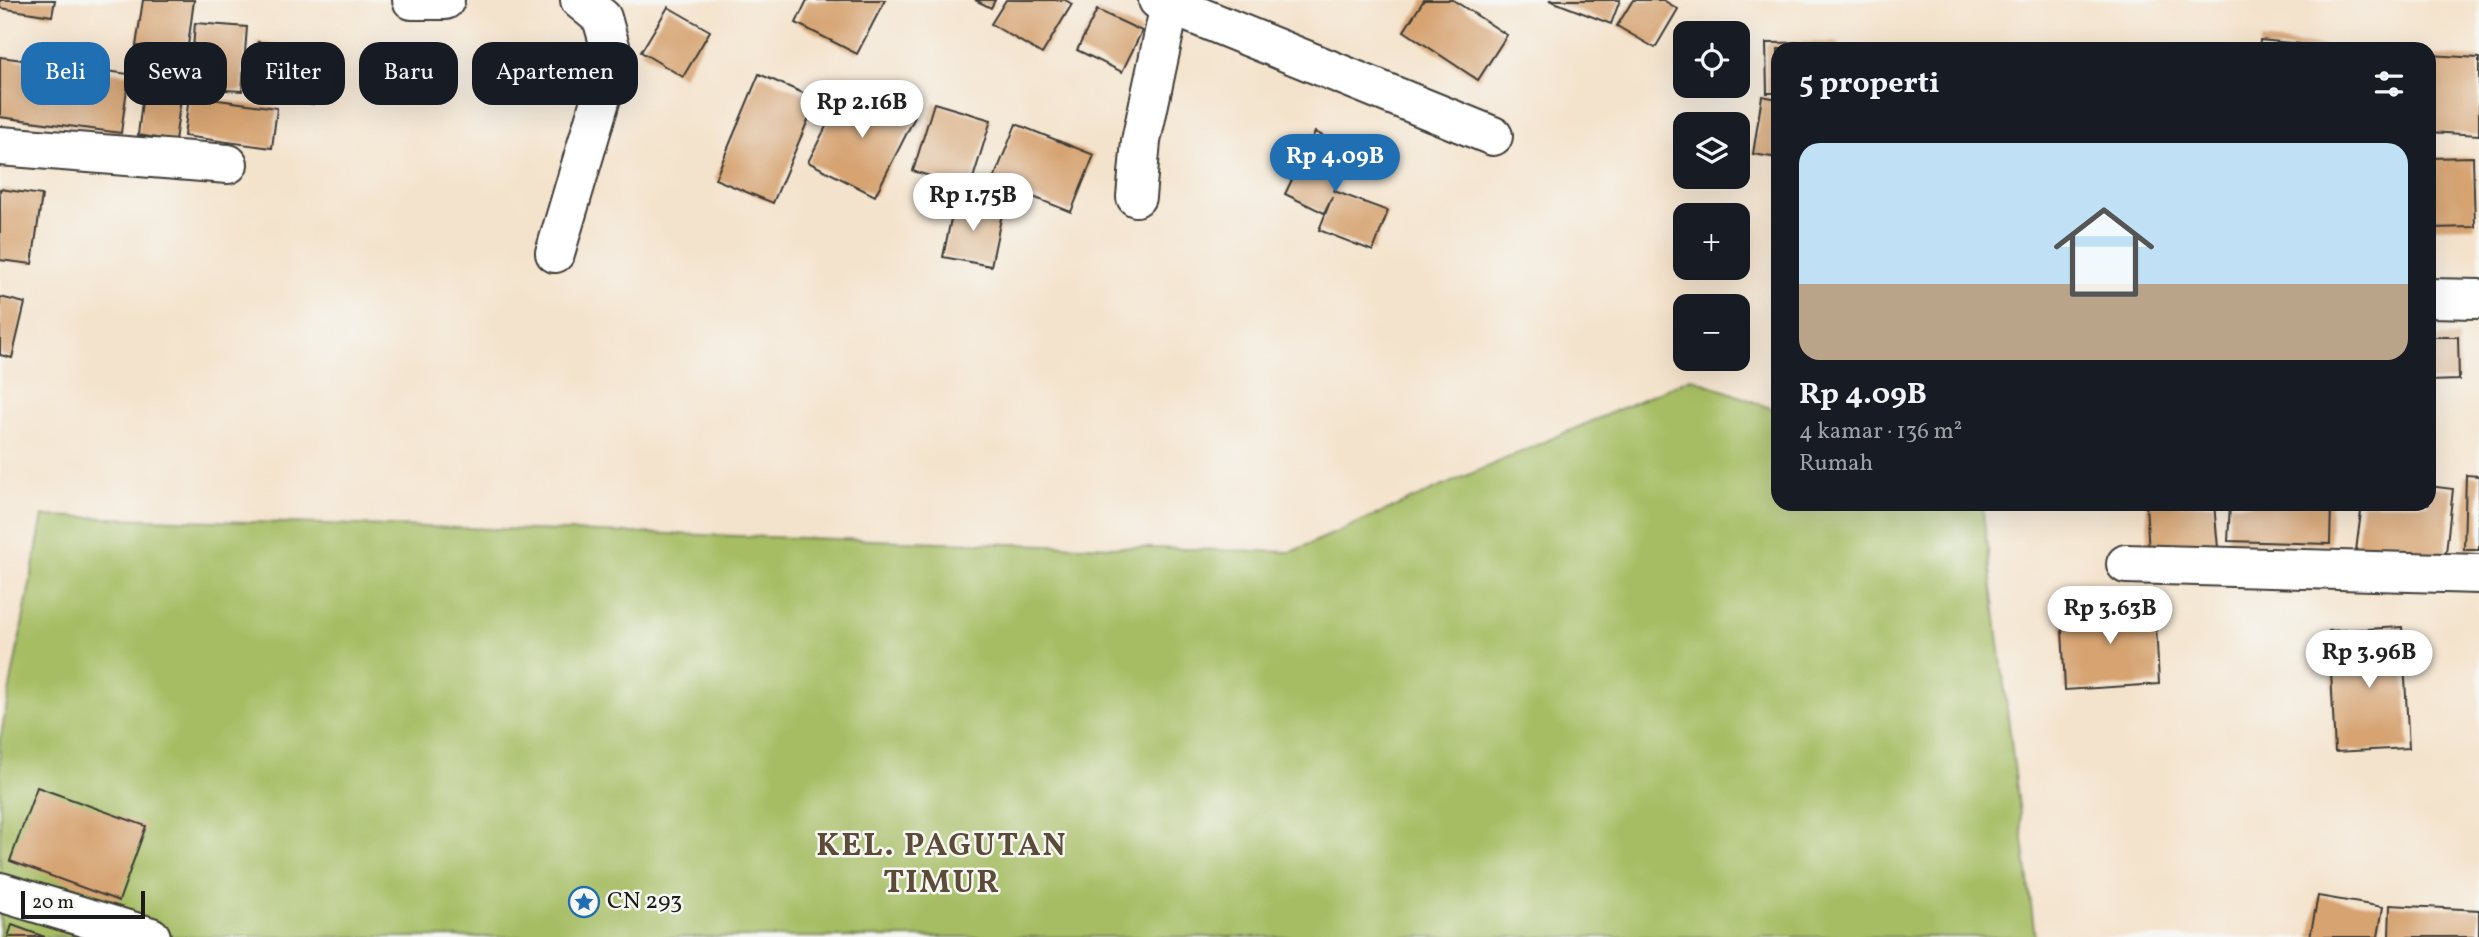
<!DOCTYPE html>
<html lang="id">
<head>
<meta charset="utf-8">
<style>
  body { margin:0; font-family:Vollkorn,serif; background:#242831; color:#f1f3f6; height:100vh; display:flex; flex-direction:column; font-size:26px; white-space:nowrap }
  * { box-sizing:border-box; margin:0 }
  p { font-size:23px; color:#9ea1a6 }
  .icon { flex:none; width:38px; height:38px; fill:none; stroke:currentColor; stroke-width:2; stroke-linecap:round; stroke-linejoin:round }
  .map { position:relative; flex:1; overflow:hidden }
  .side { position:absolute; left:1771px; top:42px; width:665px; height:469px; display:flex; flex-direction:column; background:#171b24; border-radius:21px; box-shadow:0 7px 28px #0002 }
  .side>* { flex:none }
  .banner { position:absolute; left:21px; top:42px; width:665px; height:63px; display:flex; gap:14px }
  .controls { position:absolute; left:1673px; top:21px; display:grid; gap:14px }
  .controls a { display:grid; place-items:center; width:77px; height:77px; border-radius:14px; background:#171b24; box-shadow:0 7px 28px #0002; font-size:35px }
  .scale { position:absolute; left:21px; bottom:18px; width:124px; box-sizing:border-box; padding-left:7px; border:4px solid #1c1c1c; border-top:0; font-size:19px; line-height:24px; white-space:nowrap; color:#1c1c1c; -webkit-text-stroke:5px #f6f6f2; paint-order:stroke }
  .price { position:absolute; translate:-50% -60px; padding:0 16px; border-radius:24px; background:#fff; color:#222; font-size:23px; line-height:46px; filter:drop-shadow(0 2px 4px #0008) }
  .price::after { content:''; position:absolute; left:50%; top:42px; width:21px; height:16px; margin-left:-10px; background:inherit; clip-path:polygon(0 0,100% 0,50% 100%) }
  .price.active { background:#1f6fb2; color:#fff }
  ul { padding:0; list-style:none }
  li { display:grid; align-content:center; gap:14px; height:371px; padding:0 28px }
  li+li { border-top:2px solid #363941 }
  li span { display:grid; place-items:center; height:217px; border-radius:21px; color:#555 }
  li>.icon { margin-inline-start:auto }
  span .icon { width:126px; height:126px; fill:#fffc; stroke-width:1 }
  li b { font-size:30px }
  h2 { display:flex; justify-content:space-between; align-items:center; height:84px; padding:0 28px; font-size:30px }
  .tag { padding:0 24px; border-radius:21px; background:#171b24; box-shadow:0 7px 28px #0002; font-size:24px; line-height:63px }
  .tag.active { background:#1f6fb2; color:#fff }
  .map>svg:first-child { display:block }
</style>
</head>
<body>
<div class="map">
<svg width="2479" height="937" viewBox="0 0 2479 937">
  <rect width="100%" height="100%" fill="#f6f6f2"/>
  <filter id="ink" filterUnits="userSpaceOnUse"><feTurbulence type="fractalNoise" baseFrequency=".0143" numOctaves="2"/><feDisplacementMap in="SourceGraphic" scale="14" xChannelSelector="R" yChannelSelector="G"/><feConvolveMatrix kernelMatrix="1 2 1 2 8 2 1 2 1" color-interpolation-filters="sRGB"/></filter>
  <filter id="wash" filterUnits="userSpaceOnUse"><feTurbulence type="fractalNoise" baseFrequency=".00686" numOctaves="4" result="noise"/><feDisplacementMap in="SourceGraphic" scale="28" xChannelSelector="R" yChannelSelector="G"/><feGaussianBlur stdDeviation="1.57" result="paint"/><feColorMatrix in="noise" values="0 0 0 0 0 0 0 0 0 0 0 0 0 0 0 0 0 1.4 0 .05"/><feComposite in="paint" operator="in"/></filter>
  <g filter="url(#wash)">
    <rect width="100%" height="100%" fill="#f4e3cc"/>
    <!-- green -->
    <path fill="#a6bd63" stroke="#616c40" stroke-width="2" d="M1691 378 1778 411V504H1982L2035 937H0V740L43 516 1291 552Z"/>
    <g id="blocks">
      <!-- building -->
      <g fill="#d6a371">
        <path d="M0 0H55L52 16 0 8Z"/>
        <path d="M143 0H194L187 53 136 46Z"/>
        <path d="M807 0H885L857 54 796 23Z"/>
        <path d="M975 0H995L991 8Z"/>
        <path d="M1006 0H1065L1072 4 1042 54 991 24Z"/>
        <path d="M1424 0H1453L1507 35 1478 80 1404 31Z"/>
        <path d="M1549 0H1620L1611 24Z"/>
        <path d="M1633 0H1663L1678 9 1655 48 1617 26Z"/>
        <path d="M668 7 710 31 683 77 641 52Z"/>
        <path d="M1097 10 1142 31 1122 72 1077 50Z"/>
        <path d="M195 23 247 27 242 91 190 88Z"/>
        <path d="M2260 40 2330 47V49H2259Z"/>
        <path d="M258 42 322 53 313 104 249 93Z"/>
        <path d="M1838 42 1839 49H1778V93H1767L1766 43Z"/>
        <path d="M2429 55 2479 58V135L2429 132Z"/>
        <path d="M0 57 129 74 121 133 0 117Z"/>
        <path d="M759 74 817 99 773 203 715 179Z"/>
        <path d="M848 83 915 117 875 196 808 162Z"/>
        <path d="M144 85 182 90 175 141 138 135Z"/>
        <path d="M189 96 277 108 272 148 184 136Z"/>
        <path d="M1762 96 1778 99V158L1753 154Z"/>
        <path d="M934 103 991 120 970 188 913 171Z"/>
        <path d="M1016 124 1094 155 1071 212 993 181Z"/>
        <path d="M1315 132 1353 151 1334 191 1388 211 1373 251 1319 230 1332 197 1324 213 1285 194Z"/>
        <path d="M2473 157 2475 227 2429 228V158Z"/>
        <path d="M0 189 42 195 32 264 0 260Z"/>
        <path d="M955 200 1003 209 991 266 943 257Z"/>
        <path d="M0 297 25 303 12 358 0 355Z"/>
        <path d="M2429 337H2458L2459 380 2429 381Z"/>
        <path d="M2466 475 2479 476V550H2464Z"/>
        <path d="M2429 486 2453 489 2445 562 2356 551 2362 504H2429Z"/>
        <path d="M2146 504H2214L2218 548 2149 554Z"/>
        <path d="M2230 504H2331L2330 544 2228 541Z"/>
        <path d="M2155 602 2159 684 2065 690 2061 608Z"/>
        <path d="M2402 627 2409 748 2335 752 2329 631Z"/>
        <path d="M37 787 146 826 119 901 10 861Z"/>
        <path d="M2318 896 2383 907 2378 937H2310Z"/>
        <path d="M2390 905 2479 910V937H2389Z"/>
        <path d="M12 925 45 937H8Z"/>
      </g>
    </g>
  </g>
  <g filter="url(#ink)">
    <use href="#blocks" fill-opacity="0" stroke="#3c3a36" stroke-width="2"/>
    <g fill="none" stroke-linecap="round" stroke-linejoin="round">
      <!-- minor casing -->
      <g stroke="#3c3a36" stroke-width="42">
        <g id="minor">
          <path d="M412 0H445"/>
          <path d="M1158 0 1493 136"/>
          <path d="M0 146 228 164"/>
          <path d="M1136 197 1141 141 1171 0"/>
          <path d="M555 253 613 57 602 18 580 0"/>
          <path d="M2429 298 2479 299"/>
          <path d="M2126 564 2479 574"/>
          <path d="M0 892 151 937"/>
        </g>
      </g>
      <!-- minor -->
      <use href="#minor" stroke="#fff" stroke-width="38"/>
    </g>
  </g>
  <!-- icons -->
  <defs>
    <g id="sight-ring" transform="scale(1.575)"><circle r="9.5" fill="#f6f6f2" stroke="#1f6fb2" stroke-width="1.5"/><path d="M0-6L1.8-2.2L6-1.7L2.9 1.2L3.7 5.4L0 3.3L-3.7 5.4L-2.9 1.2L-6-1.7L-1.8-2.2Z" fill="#1f6fb2"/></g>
  </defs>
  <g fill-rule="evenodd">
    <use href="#sight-ring" x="584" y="902"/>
  </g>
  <g text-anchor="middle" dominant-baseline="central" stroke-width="5" stroke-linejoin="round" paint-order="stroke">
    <!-- poi labels -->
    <g font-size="24" fill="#1c1c1c" stroke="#f6f6f2" text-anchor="start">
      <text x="607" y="902">CN 293</text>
    </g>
    <!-- district labels -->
    <g font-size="32" font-weight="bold" letter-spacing="2" fill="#5d4b3a" stroke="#f6f6f2">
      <text x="942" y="847">KEL. PAGUTAN<tspan x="942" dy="37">TIMUR</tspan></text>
    </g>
  </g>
</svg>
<div class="controls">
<a><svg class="icon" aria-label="locate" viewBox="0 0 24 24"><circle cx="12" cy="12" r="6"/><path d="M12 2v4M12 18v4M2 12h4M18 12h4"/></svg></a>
<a><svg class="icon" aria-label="layers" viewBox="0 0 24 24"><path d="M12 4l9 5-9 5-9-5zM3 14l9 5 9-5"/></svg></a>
<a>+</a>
<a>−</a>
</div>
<div class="scale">20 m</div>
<b class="price" style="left:862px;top:140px">Rp 2.16B</b>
<b class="price active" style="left:1335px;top:194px">Rp 4.09B</b>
<b class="price" style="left:973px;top:233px">Rp 1.75B</b>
<b class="price" style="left:2110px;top:646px">Rp 3.63B</b>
<b class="price" style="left:2369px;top:690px">Rp 3.96B</b>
<div class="banner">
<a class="tag active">Beli</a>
<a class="tag">Sewa</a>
<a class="tag">Filter</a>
<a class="tag">Baru</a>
<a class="tag">Apartemen</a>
</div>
<section class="side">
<h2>5 properti<svg class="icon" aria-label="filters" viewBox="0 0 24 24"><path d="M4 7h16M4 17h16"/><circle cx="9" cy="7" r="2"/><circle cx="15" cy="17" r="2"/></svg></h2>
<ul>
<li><span style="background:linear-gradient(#bfe0f5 65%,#b9a48a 0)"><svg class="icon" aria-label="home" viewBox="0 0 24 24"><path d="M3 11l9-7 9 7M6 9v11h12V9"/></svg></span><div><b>Rp 4.09B</b><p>4 kamar · 136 m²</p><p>Rumah</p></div></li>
</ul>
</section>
</div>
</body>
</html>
